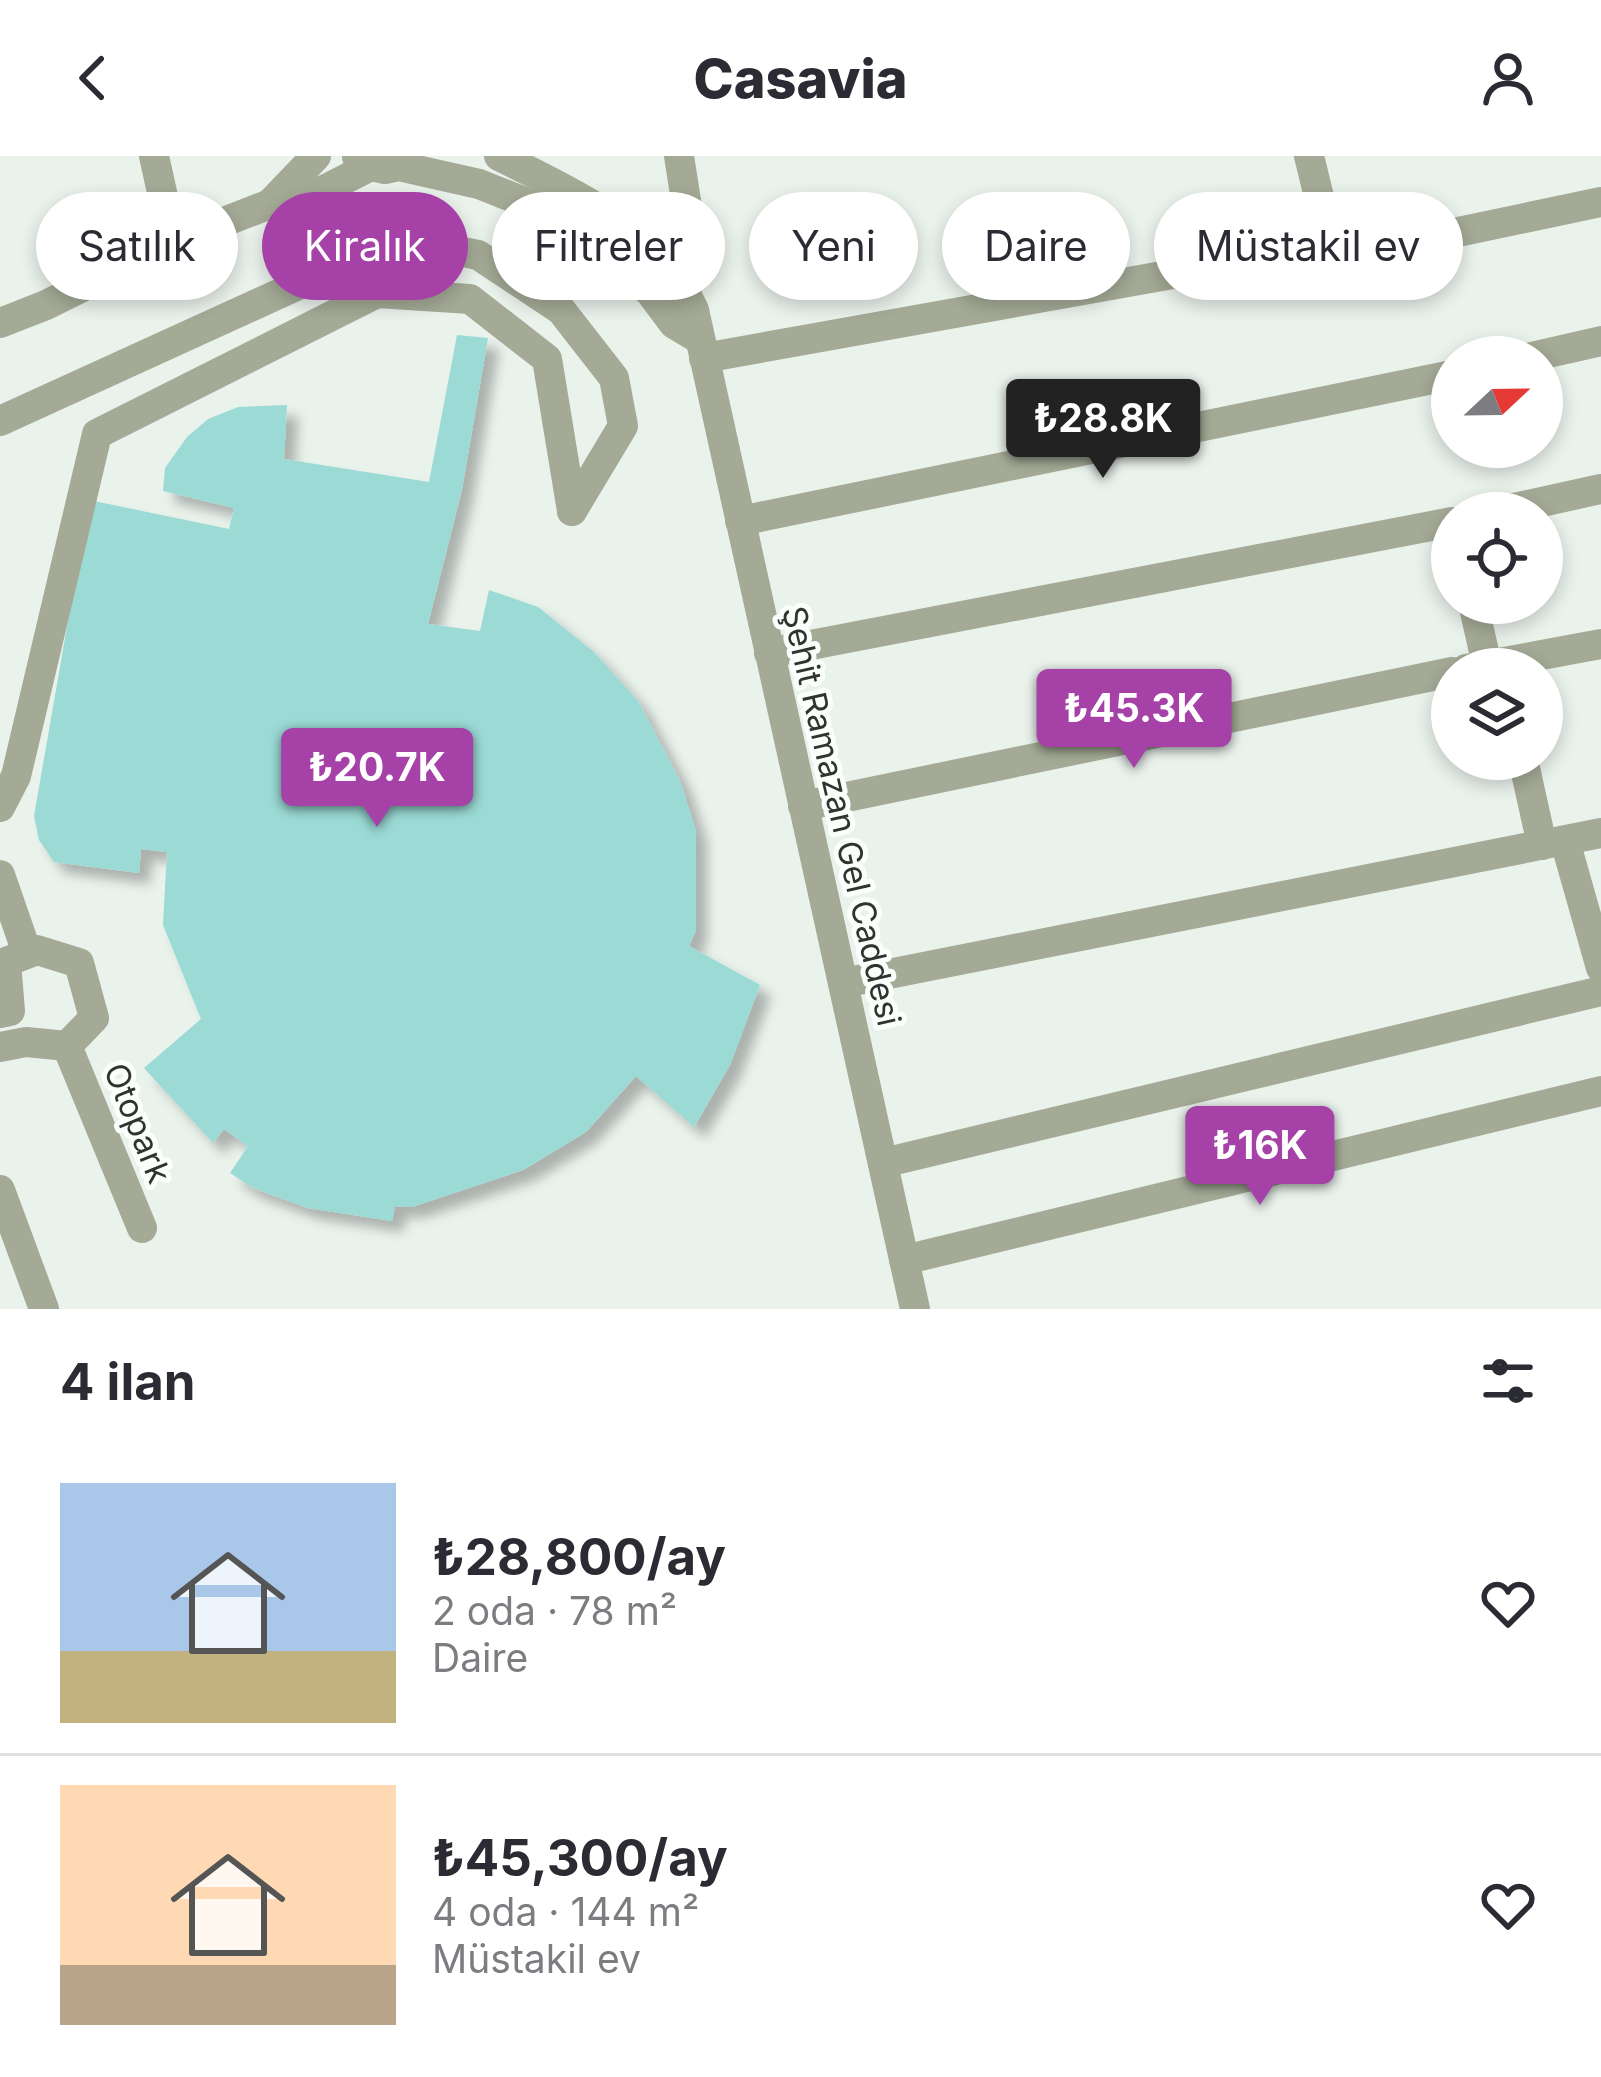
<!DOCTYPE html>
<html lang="tr">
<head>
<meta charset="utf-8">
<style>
  body { margin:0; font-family:Inter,sans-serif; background:#f2f2f3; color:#2b2b33; height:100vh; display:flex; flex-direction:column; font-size:45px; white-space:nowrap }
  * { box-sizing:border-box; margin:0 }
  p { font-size:39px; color:#7c7c81 }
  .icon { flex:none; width:66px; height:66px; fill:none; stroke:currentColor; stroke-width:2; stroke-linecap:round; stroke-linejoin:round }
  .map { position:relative; height:1153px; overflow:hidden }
  .drawer { display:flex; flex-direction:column; background:#fff; flex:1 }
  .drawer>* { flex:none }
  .banner { position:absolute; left:36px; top:36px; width:1530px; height:108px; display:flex; gap:24px }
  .needle { width:78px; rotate:68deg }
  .controls { position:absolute; left:1431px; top:180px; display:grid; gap:24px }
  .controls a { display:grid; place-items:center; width:132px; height:132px; border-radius:50%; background:#fff; box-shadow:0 6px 18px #0003; font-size:60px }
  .price { position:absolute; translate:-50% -102px; padding:0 27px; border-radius:12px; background:#a541a7; color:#fff; font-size:39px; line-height:78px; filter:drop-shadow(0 3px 6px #0008) }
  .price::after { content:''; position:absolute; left:50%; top:72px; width:36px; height:27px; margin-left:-18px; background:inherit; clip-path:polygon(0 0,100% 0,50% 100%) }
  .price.selected { background:#222; color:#fff }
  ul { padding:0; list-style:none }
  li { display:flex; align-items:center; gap:36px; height:300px; padding:0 60px }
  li+li { border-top:3px solid #e1e1e2 }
  li span { display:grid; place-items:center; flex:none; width:336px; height:240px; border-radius:0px; color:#555 }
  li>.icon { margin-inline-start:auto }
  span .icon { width:144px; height:144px; fill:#fffc; stroke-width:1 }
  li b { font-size:51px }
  h2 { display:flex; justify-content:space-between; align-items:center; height:144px; padding:0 60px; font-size:51px }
  .pill { padding:0 42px; border-radius:54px; background:#fff; box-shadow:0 6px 18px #0003; font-size:42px; line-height:108px }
  .pill.selected { background:#a541a7; color:#fff }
  header { display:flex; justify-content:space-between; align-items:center; height:156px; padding:0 60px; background:#fff; font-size:54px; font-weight:800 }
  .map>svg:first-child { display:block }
</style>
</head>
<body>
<header><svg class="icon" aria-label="back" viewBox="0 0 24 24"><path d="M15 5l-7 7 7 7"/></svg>Casavia<svg class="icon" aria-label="person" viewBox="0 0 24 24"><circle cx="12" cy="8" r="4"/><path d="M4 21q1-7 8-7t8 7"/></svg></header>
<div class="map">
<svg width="1601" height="1153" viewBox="0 0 1601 1153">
  <defs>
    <filter id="shadow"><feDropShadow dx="11" dy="11" stdDeviation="6" flood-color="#0004"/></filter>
  </defs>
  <rect width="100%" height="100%" fill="#eaf2ec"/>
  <!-- building -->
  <path fill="#9bdad5" filter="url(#shadow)" d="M457 179 488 182 462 333 428 468 480 475 489 434 538 451 594 496 638 545 680 625 696 675V774L689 790 760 829 730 909 694 971 636 920 586 976 523 1014 412 1051 395 1050 392 1065 308 1052 253 1032 230 1017 248 990 224 973 213 987 144 912 201 863 163 769 167 696 141 693 139 717 54 706 39 684 34 660 89 344 229 373 234 352 163 335 165 312 187 281 208 263 238 251 287 249 284 303 429 326Z"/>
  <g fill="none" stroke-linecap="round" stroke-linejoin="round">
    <!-- minor -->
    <g stroke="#a4aa96" stroke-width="30">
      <path d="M154 0 173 86"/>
      <path d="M499 0C550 25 629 63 665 106 677 120 686 137 694 154L915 1153"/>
      <path d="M679 0 695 102 694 116 682 130"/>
      <path d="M1309 0 1334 102"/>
      <path d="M357 1 371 10 385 13 399 10 479 28 542 53 597 87 650 136 674 168 699 183"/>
      <path d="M270 48 316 0"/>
      <path d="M0 167 46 149 173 86 270 48 287 47 310 41 371 10"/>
      <path d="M1531 201 1601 185"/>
      <path d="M704 202 1240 106 1334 102 1601 46"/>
      <path d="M0 265 399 83 478 99 561 154 614 222 623 270 572 355"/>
      <path d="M1491 357 1601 333"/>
      <path d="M740 365 1452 219"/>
      <path d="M1473 447 1487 509"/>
      <path d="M769 497 1452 366"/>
      <path d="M1466 513 1601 488"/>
      <path d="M1523 603 1542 689"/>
      <path d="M803 650 1452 516"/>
      <path d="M0 651 16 620 97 278 377 137 470 143 547 203 572 355"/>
      <path d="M1565 685 1601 812"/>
      <path d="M0 719 27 797"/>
      <path d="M843 827 1601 677"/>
      <path d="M0 857 10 855 6 806 37 794 79 807 94 862 67 890 26 886 0 891"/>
      <path d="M67 890 142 1072"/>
      <path d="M883 1007 1601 835"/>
      <path d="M0 1034 44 1153"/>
      <path d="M904 1104 1601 935"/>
    </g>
  </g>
  <g text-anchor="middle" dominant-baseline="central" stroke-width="10" stroke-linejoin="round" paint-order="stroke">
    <!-- street labels -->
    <g font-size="33" fill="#303431" stroke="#fafffb">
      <text transform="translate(842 660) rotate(77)">Şehit Ramazan Gel Caddesi</text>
      <text transform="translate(138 967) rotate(68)">Otopark</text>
    </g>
  </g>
</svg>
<div class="controls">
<a><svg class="needle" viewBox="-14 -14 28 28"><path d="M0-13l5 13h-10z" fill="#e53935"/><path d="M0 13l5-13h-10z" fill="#7c7c81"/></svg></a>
<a><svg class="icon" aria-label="locate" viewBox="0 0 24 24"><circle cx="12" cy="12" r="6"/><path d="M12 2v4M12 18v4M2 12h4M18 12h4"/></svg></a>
<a><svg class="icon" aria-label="layers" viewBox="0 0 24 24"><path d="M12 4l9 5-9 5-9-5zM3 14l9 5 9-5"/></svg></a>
</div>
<b class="price selected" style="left:1103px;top:325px">₺28.8K</b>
<b class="price" style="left:1134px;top:615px">₺45.3K</b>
<b class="price" style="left:377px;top:674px">₺20.7K</b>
<b class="price" style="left:1260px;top:1052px">₺16K</b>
<div class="banner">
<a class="pill">Satılık</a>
<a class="pill selected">Kiralık</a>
<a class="pill">Filtreler</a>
<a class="pill">Yeni</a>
<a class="pill">Daire</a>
<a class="pill">Müstakil ev</a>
</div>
</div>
<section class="drawer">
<h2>4 ilan<svg class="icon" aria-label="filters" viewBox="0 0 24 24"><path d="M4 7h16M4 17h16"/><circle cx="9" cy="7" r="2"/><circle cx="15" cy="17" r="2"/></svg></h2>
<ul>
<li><span style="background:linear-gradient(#a9c7e8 70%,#c2b280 0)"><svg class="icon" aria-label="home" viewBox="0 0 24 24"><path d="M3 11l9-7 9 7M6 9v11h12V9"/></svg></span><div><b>₺28,800/ay</b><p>2 oda · 78 m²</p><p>Daire</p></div><svg class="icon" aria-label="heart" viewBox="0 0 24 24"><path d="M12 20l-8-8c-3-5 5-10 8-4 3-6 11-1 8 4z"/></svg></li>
<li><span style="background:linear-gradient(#ffd9b3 75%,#b9a48a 0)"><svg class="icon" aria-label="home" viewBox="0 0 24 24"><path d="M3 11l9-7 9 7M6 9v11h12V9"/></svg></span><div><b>₺45,300/ay</b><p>4 oda · 144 m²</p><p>Müstakil ev</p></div><svg class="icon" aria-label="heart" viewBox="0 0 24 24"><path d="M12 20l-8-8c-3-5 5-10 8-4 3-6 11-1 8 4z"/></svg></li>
</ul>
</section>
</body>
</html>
